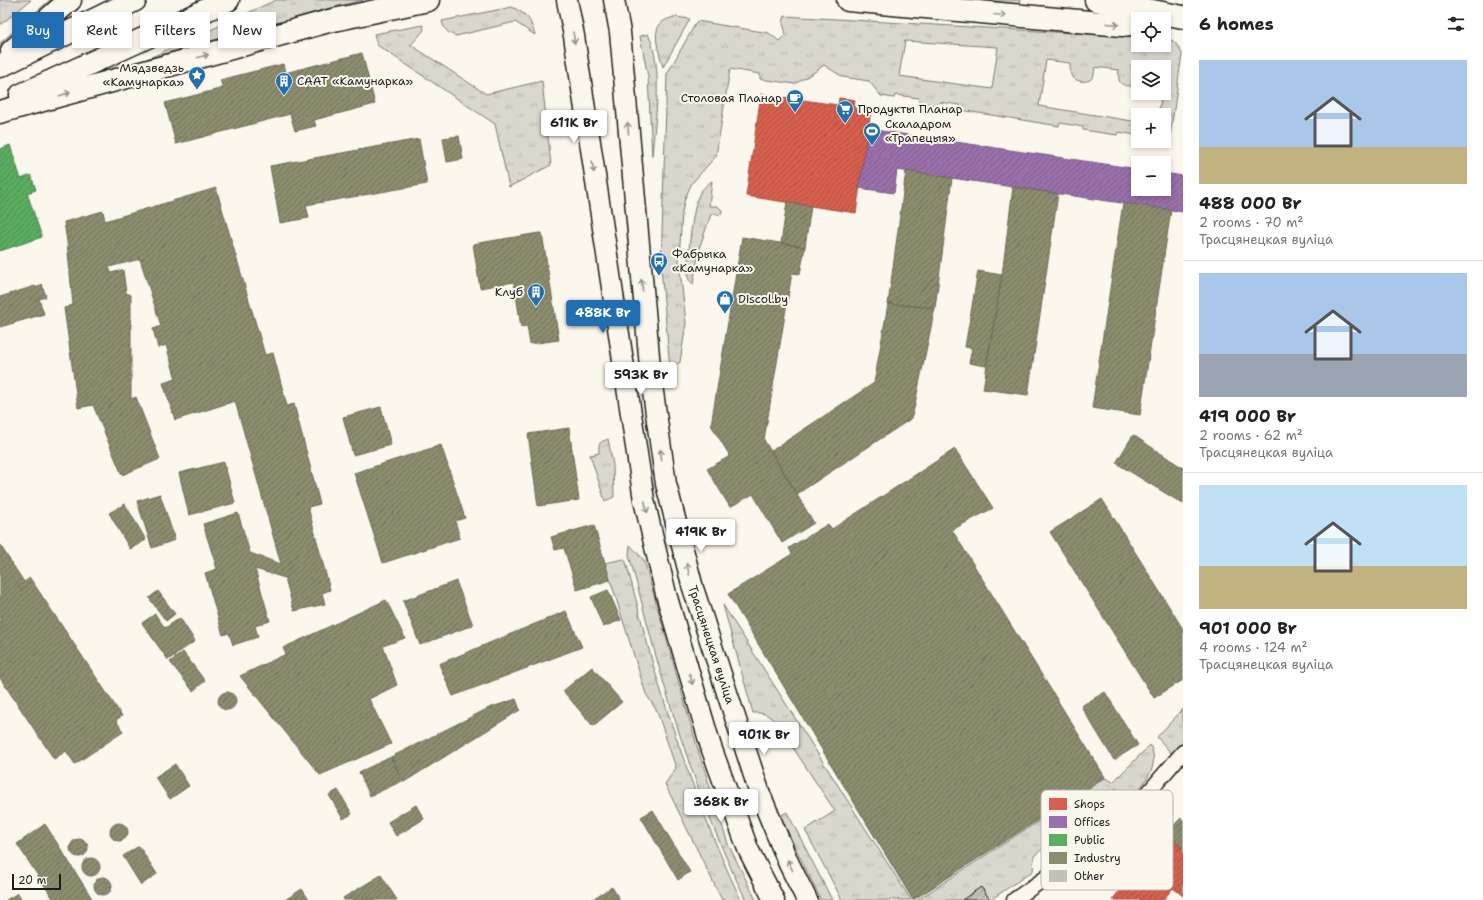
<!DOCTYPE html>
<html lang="en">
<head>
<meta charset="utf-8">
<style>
  body { margin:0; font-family:"Shantell Sans",sans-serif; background:#f2f2f2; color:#222; height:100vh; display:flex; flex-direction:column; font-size:15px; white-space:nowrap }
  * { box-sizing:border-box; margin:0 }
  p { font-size:13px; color:#767676 }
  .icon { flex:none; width:22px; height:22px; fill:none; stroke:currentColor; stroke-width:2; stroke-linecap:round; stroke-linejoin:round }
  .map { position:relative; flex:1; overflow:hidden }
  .panel { display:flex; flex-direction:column; background:#fff; width:300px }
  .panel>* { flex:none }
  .hud { position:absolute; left:12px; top:12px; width:380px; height:36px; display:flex; gap:8px }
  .tools { position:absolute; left:1131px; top:12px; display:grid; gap:8px }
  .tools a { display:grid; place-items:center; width:40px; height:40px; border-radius:0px; background:#fff; box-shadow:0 2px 6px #0003; font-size:20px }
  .scale { position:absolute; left:12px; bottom:10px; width:49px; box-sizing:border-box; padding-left:4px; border:2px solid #1c1c1c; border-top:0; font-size:11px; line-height:14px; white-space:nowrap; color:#1c1c1c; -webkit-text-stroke:3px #fbf7ec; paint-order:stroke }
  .price { position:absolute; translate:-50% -34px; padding:0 9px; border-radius:4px; background:#fff; color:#222; font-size:13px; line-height:26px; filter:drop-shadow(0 1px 2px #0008) }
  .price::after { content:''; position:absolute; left:50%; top:24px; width:12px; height:9px; margin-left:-6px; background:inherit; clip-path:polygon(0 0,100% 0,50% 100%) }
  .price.on { background:#1f6fb2; color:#fff }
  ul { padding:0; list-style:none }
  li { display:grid; align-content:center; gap:8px; height:212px; padding:0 16px }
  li+li { border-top:1px solid #e0e0e0 }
  li span { display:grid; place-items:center; height:124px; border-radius:0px; color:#555 }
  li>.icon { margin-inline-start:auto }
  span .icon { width:72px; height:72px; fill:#fffc; stroke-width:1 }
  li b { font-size:17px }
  h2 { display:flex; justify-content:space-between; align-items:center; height:48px; padding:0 16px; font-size:17px }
  .tag { padding:0 14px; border-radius:0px; background:#fff; box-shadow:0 2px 6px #0003; font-size:14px; line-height:36px }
  .tag.on { background:#1f6fb2; color:#fff }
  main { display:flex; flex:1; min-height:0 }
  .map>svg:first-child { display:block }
</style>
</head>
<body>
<main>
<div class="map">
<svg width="1183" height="900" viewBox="0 0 1183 900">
  <defs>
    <pattern id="grass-tufts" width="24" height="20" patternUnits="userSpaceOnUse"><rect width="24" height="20" fill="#dad7ce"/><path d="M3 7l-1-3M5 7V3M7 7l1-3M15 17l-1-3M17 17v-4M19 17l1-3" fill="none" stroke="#bab8b0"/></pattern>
    <pattern id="shops-hatch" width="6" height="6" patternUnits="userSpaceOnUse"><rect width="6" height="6" fill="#d6604d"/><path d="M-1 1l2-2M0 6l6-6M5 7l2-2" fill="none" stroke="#ad4e3f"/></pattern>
    <pattern id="offices-hatch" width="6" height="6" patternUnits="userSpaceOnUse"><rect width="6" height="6" fill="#9970ab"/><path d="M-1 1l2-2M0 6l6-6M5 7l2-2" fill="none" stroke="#7c5b8a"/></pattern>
    <pattern id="public-hatch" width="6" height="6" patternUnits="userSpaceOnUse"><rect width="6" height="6" fill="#5aae61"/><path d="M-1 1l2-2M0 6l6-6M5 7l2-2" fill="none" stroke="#4a8d4f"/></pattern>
    <pattern id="industry-hatch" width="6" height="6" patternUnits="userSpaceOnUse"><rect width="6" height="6" fill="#8c8c6e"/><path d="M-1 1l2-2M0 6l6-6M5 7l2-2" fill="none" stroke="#72725a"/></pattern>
    <pattern id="building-hatch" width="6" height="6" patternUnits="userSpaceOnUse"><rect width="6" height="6" fill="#c3c0b8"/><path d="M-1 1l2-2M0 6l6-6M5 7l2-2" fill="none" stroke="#a7a49e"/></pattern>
  </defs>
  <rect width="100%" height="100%" fill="#fbf7ec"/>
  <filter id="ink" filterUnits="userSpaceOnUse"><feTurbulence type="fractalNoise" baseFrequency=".025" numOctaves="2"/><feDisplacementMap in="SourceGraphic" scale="8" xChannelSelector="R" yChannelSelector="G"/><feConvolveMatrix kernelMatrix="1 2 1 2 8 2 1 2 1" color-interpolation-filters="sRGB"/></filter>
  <g filter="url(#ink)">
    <!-- grass -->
    <g fill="url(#grass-tufts)" stroke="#7b7a75" fill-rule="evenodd">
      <path d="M0 0H31L0 25Z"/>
      <path d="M50 0H59L25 28 3 44 0 43Z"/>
      <path d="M276 0H363L326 9 136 64Z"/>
      <path d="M962 0H1020L1019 5Z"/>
      <path d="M512 7C528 15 530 18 535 35L515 22 456 36C448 33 444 30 442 21Z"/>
      <path d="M785 16 1138 37V45H1164V38C1174 39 1178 45 1182 54L1169 143 1151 141H1164V115H1158L1162 93H1164V67H1138V87C1123 85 1117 87 1119 70L1095 67C1094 71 1095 76 1091 79 1087 83 1075 82 1072 76 1070 72 1070 67 1070 63L1046 60 1039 106 1138 122V139H1136V135L1118 132 1117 135 1083 130V127L1060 123 1059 126 960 110V105L939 102 938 106 919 103V98L895 95 894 98 881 96 869 81 843 77 824 65 816 71 795 84 760 79V74L730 69 716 156 692 183 685 198 682 212 679 260 686 323 680 362 670 369 661 267 667 74 697 21 769 33 779 41 786 34 783 23ZM905 41 998 47 992 89 899 76Z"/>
      <path d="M676 17 690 19 663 67C658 47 646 21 676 17Z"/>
      <path d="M423 25 424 30 411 45 486 94 542 81 551 165 509 187 495 124 377 45 374 34Z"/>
      <path d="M648 34C664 68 655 119 652 156L648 77 640 36Z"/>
      <path d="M712 181 709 206H717L722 210 721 215 712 213 710 217 700 246 693 284C693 283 689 280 689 280 685 269 693 208 698 197 701 190 705 186 712 181Z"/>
      <path d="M608 439 613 465 614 497 605 501 590 455 599 453V445L601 442Z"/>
      <path d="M630 545 644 560 696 743 728 844 756 900H746C712 831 686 758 664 684 651 641 641 598 629 555Z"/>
      <path d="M624 559 626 562C637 603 647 645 659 685 682 758 708 831 741 900H722L665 784 676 768 657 711 646 694 605 563Z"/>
      <path d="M723 605 911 900H842L805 830 835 811 780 728C771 717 768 712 753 713Z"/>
      <path d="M1183 709V744L1179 749 1171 753 1157 737Z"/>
      <path d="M1150 745C1161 767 1144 784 1130 798L1116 788 1034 856 1033 871 990 900H917L1105 778 1113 782Z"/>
      <path d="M787 812 832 900H821L780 816Z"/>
    </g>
    <!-- shops -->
    <g fill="url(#shops-hatch)" stroke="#9e4c3e">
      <path d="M761 94 838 105 839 98 849 99 855 100 854 108 871 110 856 213 746 196Z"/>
      <path d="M1166 833 1183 849V896L1173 888 1163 900H1112Z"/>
    </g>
    <!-- offices -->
    <path fill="url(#offices-hatch)" stroke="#745780" d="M868 129 1138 169V189H1164V173L1183 176V212L897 170 894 193 859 188Z"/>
    <!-- public -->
    <path fill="url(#public-hatch)" stroke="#47824c" d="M10 145 21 179 31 175 36 190 27 193 42 237 0 251V149Z"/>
    <!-- industry -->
    <g fill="url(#industry-hatch)" stroke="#6a6a55">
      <path d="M362 53 375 104 314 120 316 126 295 131 290 114 176 144 165 103 223 88 220 80 283 64 285 73Z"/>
      <path d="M459 136 463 159 447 162 443 138Z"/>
      <path d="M419 139 427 184 306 205 309 218 280 223 270 166Z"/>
      <path d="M906 171 952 178 935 308 888 304Z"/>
      <path d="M1013 187 1058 194 1028 395 983 389 1002 275Z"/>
      <path d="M216 188 265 355 273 353 287 406 294 404 320 504 308 507 330 590 322 593 325 604 294 611 285 578 255 569 270 621 255 626 258 637 233 645 229 633 223 635 205 573 217 569 203 524 238 513 250 553 281 564 235 401 175 420 163 383 176 379 166 345 158 348 153 329 161 326 140 259 109 267 111 273 123 270 126 293 131 295V399L136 397 160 459 122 475 93 405 78 408 64 308 73 305 67 242 64 222 103 211 105 221Z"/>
      <path d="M787 202 811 206 805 247 781 243Z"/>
      <path d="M1123 203 1171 210 1140 415 1092 408Z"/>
      <path d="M539 233H542L559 340 530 344 527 326 521 327 514 282 480 288 473 244Z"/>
      <path d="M742 237 805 247 800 274 792 273 764 440 814 523 782 543 753 494 730 507 707 469 730 456 711 425Z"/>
      <path d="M978 271 1002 275 986 366 969 363 972 348 965 347Z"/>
      <path d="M42 284 46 297 39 299 44 314 0 327V297L35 286 36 288Z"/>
      <path d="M888 304 935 308 912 418 797 494 771 451 874 383Z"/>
      <path d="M381 407 391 445 353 455 343 417Z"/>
      <path d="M569 428 579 500 538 506 528 434Z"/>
      <path d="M1133 435 1183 468V504L1116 463Z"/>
      <path d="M441 445 465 518 455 521 460 538 383 563 354 473Z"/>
      <path d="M955 449 993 508 952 530 1105 777 913 900 728 594 792 554 789 548 828 524 832 529Z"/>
      <path d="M224 462 235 503 189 515 179 473Z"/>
      <path d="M160 494 175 540 152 548 137 501Z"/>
      <path d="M1102 499 1183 629V680L1154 698 1050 532Z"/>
      <path d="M125 504 146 540 130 549 109 513Z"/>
      <path d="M594 525 610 580 577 590 564 548 555 550 551 537Z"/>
      <path d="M0 545 24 582 30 578 122 716 116 720 123 732 75 764 66 751 54 759 0 678Z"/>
      <path d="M456 581 473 625 420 645 403 601Z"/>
      <path d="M608 590 621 620 603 627 591 597Z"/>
      <path d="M158 591 175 614 166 621 149 598Z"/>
      <path d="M386 600 405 638 383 646 397 685 369 699 391 744 320 775 240 676 286 654 283 648Z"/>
      <path d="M566 611 582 647 453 696 439 664Z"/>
      <path d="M155 614 165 628 180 618 195 641 168 660 142 623Z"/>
      <path d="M183 652 205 681 193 691 170 662Z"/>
      <path d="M592 667 622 702 593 726 563 691Z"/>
      <circle cx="227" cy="701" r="9"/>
      <path d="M1105 692 1138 745 1114 760 1081 706Z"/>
      <path d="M516 699 520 710 404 782 391 757 489 708Z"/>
      <path d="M391 757 402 781 370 796 359 772Z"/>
      <path d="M175 764 189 786 170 799 155 777Z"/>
      <path d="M338 790 352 814 343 819 329 795Z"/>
      <path d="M416 805 424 819 396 836 388 822Z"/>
      <path d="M653 810 690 872 678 880 641 817Z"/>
      <path d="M1181 818 1183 820V849L1166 833Z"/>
      <circle cx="119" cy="832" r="9"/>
      <path d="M45 824 93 900H54L17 844Z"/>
      <circle cx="79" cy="848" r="9"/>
      <path d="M139 846 157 874 141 885 123 856Z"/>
      <circle cx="91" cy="867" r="9"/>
      <path d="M381 875 397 900H344L343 898Z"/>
      <circle cx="103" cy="886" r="9"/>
      <path d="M612 887 620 900H591Z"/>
      <path d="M302 889 309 900H285Z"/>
      <path d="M18 893 22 900H6Z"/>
    </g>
    <!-- building -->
    <path fill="url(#building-hatch)" stroke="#1c1c1c" d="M981 887 989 898 986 900H962Z"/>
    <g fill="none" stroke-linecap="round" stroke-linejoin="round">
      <!-- street casing -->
      <g stroke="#1c1c1c" stroke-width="17">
        <path id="street" d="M1014 900 1044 879 1141 801 1183 752"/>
      </g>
      <!-- secondary casing -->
      <g stroke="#1c1c1c" stroke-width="23">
        <g id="secondary">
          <path d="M567 0 574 36 644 500 666 594 711 747 748 849 774 900"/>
          <path id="s1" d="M614 0 620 32 651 378 666 484 693 588 760 794 789 864 807 900"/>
        </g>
      </g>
      <!-- primary casing -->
      <g stroke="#1c1c1c" stroke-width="25">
        <g id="primary">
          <path d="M848 0 1122 25 1138 23"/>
          <path d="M1096 0 1183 17"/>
          <path d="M12 51 70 0"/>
          <path d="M0 66 135 0"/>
          <path d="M21 95 228 0"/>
          <path d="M0 112 329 21 428 0"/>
        </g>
      </g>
      <!-- street -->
      <use href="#street" stroke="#fbf7ec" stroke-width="14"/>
      <!-- secondary -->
      <use href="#secondary" stroke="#fbf7ec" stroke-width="20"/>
      <!-- primary -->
      <use href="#primary" stroke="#fbf7ec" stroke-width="22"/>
    </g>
    <!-- one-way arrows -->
    <defs><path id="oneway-shaft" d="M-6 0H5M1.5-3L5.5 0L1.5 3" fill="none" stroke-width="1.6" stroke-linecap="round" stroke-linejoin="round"/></defs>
    <g stroke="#97948e">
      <use href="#oneway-shaft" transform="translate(1000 15) rotate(5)"/>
      <use href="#oneway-shaft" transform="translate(1113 24) rotate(5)"/>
      <use href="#oneway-shaft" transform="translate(574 38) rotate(81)"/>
      <use href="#oneway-shaft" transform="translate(203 56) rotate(-16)"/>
      <use href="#oneway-shaft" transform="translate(65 94) rotate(-16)"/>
      <use href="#oneway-shaft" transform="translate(628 128) rotate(-95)"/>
      <use href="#oneway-shaft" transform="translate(593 167) rotate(81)"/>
      <use href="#oneway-shaft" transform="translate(642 285) rotate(-96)"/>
      <use href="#oneway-shaft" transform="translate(661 455) rotate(-97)"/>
      <use href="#oneway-shaft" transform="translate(646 507) rotate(77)"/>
      <use href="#oneway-shaft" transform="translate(688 569) rotate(-104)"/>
      <use href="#oneway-shaft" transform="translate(691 679) rotate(74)"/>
      <use href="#oneway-shaft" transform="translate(790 865) rotate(-115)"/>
    </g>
  </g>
  <!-- icons -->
  <defs>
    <g id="sight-pin" transform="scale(0.9)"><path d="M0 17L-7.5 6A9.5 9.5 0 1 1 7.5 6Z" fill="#1f6fb2" stroke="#fbf7ec"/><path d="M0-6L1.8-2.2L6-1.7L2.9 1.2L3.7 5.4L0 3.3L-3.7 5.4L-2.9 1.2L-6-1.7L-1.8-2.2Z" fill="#fff"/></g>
    <g id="building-pin" transform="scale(0.9)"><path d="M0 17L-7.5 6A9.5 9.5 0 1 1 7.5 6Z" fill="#1f6fb2" stroke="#fbf7ec"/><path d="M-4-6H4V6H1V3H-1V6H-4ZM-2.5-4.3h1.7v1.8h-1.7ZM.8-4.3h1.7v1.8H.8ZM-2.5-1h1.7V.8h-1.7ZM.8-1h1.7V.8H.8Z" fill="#fff"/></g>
    <g id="cafe-pin" transform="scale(0.9)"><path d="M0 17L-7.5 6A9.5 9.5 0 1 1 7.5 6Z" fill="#1f6fb2" stroke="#fbf7ec"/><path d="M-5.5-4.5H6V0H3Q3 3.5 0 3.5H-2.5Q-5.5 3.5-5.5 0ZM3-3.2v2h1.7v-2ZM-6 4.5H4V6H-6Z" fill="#fff"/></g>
    <g id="supermarket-pin" transform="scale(0.9)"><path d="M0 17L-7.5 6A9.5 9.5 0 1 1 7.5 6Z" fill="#1f6fb2" stroke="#fbf7ec"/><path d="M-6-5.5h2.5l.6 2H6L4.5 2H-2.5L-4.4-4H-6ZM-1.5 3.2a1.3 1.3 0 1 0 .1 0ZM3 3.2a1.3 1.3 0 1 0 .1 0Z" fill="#fff"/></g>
    <g id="stadium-pin" transform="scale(0.9)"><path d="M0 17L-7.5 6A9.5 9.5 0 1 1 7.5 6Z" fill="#1f6fb2" stroke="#fbf7ec"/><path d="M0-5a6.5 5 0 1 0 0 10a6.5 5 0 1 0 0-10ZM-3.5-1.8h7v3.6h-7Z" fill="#fff"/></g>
    <g id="bus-pin" transform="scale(0.9)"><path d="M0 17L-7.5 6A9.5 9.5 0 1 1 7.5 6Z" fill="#1f6fb2" stroke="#fbf7ec"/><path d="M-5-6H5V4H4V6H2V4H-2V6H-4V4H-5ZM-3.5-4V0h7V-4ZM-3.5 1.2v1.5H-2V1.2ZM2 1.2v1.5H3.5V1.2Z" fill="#fff"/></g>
    <g id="shop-pin" transform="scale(0.9)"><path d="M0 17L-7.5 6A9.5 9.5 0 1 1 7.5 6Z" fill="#1f6fb2" stroke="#fbf7ec"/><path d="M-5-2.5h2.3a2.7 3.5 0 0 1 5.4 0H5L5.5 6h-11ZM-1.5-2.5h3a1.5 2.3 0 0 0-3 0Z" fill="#fff"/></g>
  </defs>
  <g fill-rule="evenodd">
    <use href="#sight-pin" x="197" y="75"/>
    <use href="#building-pin" x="284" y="81"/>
    <use href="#cafe-pin" x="795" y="98"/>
    <use href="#supermarket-pin" x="845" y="109"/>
    <use href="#stadium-pin" x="872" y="131"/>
    <use href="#bus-pin" x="659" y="261"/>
    <use href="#building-pin" x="536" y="292"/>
    <use href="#shop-pin" x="725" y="299"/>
  </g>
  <g text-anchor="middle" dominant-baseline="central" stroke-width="4" stroke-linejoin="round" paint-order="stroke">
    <!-- poi labels -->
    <g font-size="12" fill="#1c1c1c" stroke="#fbf7ec" text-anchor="start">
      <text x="184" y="68" text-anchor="end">Мядзведзь<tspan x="184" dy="14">«Камунарка»</tspan></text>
      <text x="297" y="81">СААТ «Камунарка»</text>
      <text x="782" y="98" text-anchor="end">Столовая Планар</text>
      <text x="858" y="109">Продукты Планар</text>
      <text x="885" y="124">Скаладром<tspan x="885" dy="14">«Трапецыя»</tspan></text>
      <text x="672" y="254">Фабрыка<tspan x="672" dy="14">«Камунарка»</tspan></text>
      <text x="523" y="292" text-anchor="end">Клуб</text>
      <text x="738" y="299">Discol.by</text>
    </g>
    <!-- street labels -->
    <g font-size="12" fill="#1c1c1c" stroke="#fbf7ec">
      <text stroke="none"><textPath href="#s1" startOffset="654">Трасцянецкая вуліца</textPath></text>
    </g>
  </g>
  <!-- legend -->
  <rect x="1041" y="790" width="132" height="100" rx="6" fill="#fbf7ec" stroke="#b8b5ae" stroke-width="1"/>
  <rect x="1049" y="798" width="18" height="12" fill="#d6604d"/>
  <rect x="1049" y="816" width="18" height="12" fill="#9970ab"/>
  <rect x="1049" y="834" width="18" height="12" fill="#5aae61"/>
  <rect x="1049" y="852" width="18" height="12" fill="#8c8c6e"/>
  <rect x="1049" y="870" width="18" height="12" fill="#c3c0b8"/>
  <g font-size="11" fill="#1c1c1c">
    <text x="1074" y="808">Shops</text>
    <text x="1074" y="826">Offices</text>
    <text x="1074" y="844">Public</text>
    <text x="1074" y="862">Industry</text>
    <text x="1074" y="880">Other</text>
  </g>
</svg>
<div class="tools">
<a><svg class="icon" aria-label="locate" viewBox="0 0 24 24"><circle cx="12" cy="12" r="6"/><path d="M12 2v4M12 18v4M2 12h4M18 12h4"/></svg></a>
<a><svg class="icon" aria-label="layers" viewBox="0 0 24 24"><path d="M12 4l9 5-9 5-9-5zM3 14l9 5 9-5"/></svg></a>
<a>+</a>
<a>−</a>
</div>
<div class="scale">20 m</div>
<b class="price" style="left:574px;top:144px">611K Br</b>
<b class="price on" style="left:603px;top:334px">488K Br</b>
<b class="price" style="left:641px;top:396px">593K Br</b>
<b class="price" style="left:701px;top:553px">419K Br</b>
<b class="price" style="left:764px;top:756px">901K Br</b>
<b class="price" style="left:721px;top:823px">368K Br</b>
<div class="hud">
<a class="tag on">Buy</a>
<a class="tag">Rent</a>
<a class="tag">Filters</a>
<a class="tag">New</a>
</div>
</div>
<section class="panel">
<h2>6 homes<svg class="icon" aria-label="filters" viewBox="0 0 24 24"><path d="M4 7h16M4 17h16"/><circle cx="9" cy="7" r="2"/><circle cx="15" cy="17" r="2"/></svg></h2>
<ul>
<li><span style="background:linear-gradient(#a9c7e8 70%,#c2b280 0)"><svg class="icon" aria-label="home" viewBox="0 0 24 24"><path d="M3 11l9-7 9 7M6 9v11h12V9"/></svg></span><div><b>488 000 Br</b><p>2 rooms · 70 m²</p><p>Трасцянецкая вуліца</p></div></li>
<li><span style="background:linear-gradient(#a9c7e8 65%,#9aa5b1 0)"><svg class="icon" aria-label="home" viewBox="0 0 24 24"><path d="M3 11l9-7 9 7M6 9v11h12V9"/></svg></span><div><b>419 000 Br</b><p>2 rooms · 62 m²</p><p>Трасцянецкая вуліца</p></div></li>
<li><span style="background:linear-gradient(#bfe0f5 65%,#c2b280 0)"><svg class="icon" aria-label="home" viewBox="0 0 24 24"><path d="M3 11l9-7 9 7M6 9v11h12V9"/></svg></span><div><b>901 000 Br</b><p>4 rooms · 124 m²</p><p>Трасцянецкая вуліца</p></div></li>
</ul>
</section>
</main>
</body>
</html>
